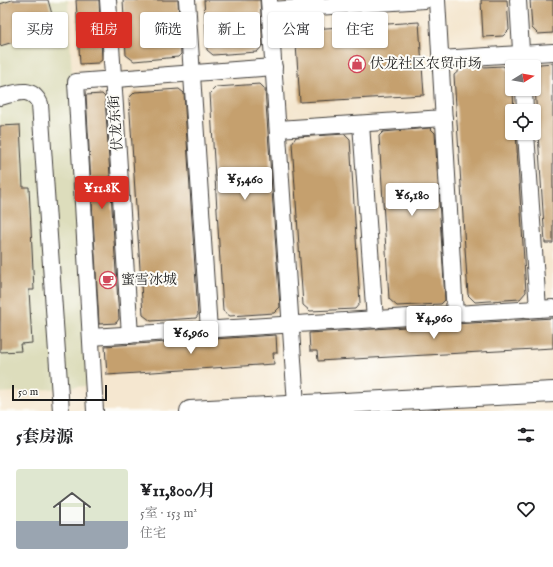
<!DOCTYPE html>
<html lang="zh">
<head>
<meta charset="utf-8">
<style>
  body { margin:0; font-family:"IM FELL English","Noto Serif SC",serif; background:#f2f2f2; color:#202124; height:100vh; display:flex; flex-direction:column; font-size:15px; white-space:nowrap }
  * { box-sizing:border-box; margin:0 }
  p { font-size:13px; color:#757577 }
  .icon { flex:none; width:22px; height:22px; fill:none; stroke:currentColor; stroke-width:2; stroke-linecap:round; stroke-linejoin:round }
  .map { position:relative; height:411px; overflow:hidden }
  .sheet { display:flex; flex-direction:column; background:#fff; flex:1 }
  .sheet>* { flex:none }
  .banner { position:absolute; left:12px; top:12px; width:529px; height:36px; display:flex; gap:8px }
  .needle { width:26px; rotate:79deg }
  .buttons { position:absolute; left:505px; top:60px; display:grid; gap:8px }
  .buttons a { display:grid; place-items:center; width:36px; height:36px; border-radius:4px; background:#fff; box-shadow:0 1px 3px #0004; font-size:20px }
  .scale { position:absolute; left:12px; bottom:10px; width:95px; box-sizing:border-box; padding-left:4px; border:2px solid #1c1c1c; border-top:0; font-size:11px; line-height:14px; white-space:nowrap; color:#1c1c1c; -webkit-text-stroke:3px #fdfcf7; paint-order:stroke }
  .price { position:absolute; translate:-50% -34px; padding:0 9px; border-radius:4px; background:#fff; color:#222; font-size:13px; line-height:26px; filter:drop-shadow(0 1px 2px #0008) }
  .price::after { content:''; position:absolute; left:50%; top:24px; width:12px; height:9px; margin-left:-6px; background:inherit; clip-path:polygon(0 0,100% 0,50% 100%) }
  .price.active { background:#d93025; color:#fff }
  ul { padding:0; list-style:none }
  li { display:flex; align-items:center; gap:12px; height:100px; padding:0 16px }
  li+li { border-top:1px solid #e0e0e0 }
  li span { display:grid; place-items:center; flex:none; width:112px; height:80px; border-radius:4px; color:#555 }
  li>.icon { margin-inline-start:auto }
  span .icon { width:48px; height:48px; fill:#fffc; stroke-width:1 }
  li b { font-size:17px }
  h2 { display:flex; justify-content:space-between; align-items:center; height:48px; padding:0 16px; font-size:17px }
  .pill { padding:0 14px; border-radius:4px; background:#fff; box-shadow:0 1px 3px #0004; font-size:14px; line-height:36px }
  .pill.active { background:#d93025; color:#fff }
  .map>svg:first-child { display:block }
</style>
</head>
<body>
<div class="map">
<svg width="553" height="411" viewBox="0 0 553 411">
  <rect width="100%" height="100%" fill="#fdfcf7"/>
  <filter id="ink" filterUnits="userSpaceOnUse"><feTurbulence type="fractalNoise" baseFrequency=".025" numOctaves="2"/><feDisplacementMap in="SourceGraphic" scale="8" xChannelSelector="R" yChannelSelector="G"/><feConvolveMatrix kernelMatrix="1 2 1 2 8 2 1 2 1" color-interpolation-filters="sRGB"/></filter>
  <filter id="wash" filterUnits="userSpaceOnUse"><feTurbulence type="fractalNoise" baseFrequency=".012" numOctaves="4" result="noise"/><feDisplacementMap in="SourceGraphic" scale="16" xChannelSelector="R" yChannelSelector="G"/><feGaussianBlur stdDeviation="0.9" result="paint"/><feColorMatrix in="noise" values="0 0 0 0 0 0 0 0 0 0 0 0 0 0 0 0 0 1.4 0 .05"/><feComposite in="paint" operator="in"/></filter>
  <g filter="url(#wash)">
    <rect width="100%" height="100%" fill="#f5e7d0"/>
    <!-- built -->
    <path fill="#ddddbc" d="M0 0H68L88 386 0 393Z"/>
    <g id="blocks">
      <!-- building -->
      <g fill="#c5a06e">
        <path d="M12 0H48L55 25 29 33 30 37 0 46V4Z"/>
        <path d="M76 0H99L102 60 98 63 80 64Z"/>
        <path d="M123 0H178L181 54 178 57 134 61 126 55Z"/>
        <path d="M204 0H260L263 45 257 52 213 55 207 50Z"/>
        <path d="M481 0H507L509 30 503 36 483 37Z"/>
        <path d="M530 0H553V33L538 34 532 28Z"/>
        <path d="M419 22 424 95 300 102 295 30Z"/>
        <path d="M553 63V243H545L534 71 540 64Z"/>
        <path d="M503 66 512 73 514 111H512V133H516L526 292 520 299 475 302 468 295 454 75 462 68Z"/>
        <path d="M260 84 265 89 280 307 274 313 230 316 223 311 210 93 216 87Z"/>
        <path d="M179 89 184 93 198 315 196 318 151 321 143 315 129 98 135 92Z"/>
        <path d="M102 94 105 97 119 319 116 323 99 324 86 95Z"/>
        <path d="M20 125 23 187H29L34 290H29L32 343 20 344 21 351 0 352V126Z"/>
        <path d="M430 128 435 133 445 300 441 304 397 306 389 299 379 136 383 132Z"/>
        <path d="M345 134 350 139 360 303 355 309 310 311 303 305 292 143 296 137Z"/>
        <path d="M553 318V348L318 361 317 351H310L309 333Z"/>
        <path d="M276 335 277 353H273L274 364 107 375 105 346Z"/>
      </g>
    </g>
  </g>
  <g filter="url(#ink)">
    <use href="#blocks" fill-opacity="0" stroke="#3d3a37" stroke-width="1"/>
    <g fill="none" stroke-linecap="round" stroke-linejoin="round">
      <!-- minor casing -->
      <g stroke="#3d3a37" stroke-width="18">
        <g id="minor">
          <path d="M108 0 130 335"/>
          <path d="M187 0 209 330"/>
          <path d="M269 0 296 405"/>
          <path d="M437 0 455 315"/>
          <path d="M518 0 522 67"/>
          <path d="M270 10 425 0"/>
          <path d="M440 59 553 52"/>
          <path d="M524 89 525 111"/>
          <path d="M0 97C16 93 31 85 40 104L61 411"/>
          <path d="M361 124 375 320"/>
          <path d="M278 129 444 118"/>
          <path d="M526 133 538 309"/>
          <path d="M91 337 553 308"/>
          <path d="M95 411 76 82 274 67"/>
        </g>
      </g>
      <!-- major casing -->
      <g stroke="#3d3a37" stroke-width="22">
        <path id="major" d="M190 411 553 392"/>
      </g>
      <!-- minor -->
      <use href="#minor" stroke="#fff" stroke-width="16"/>
      <!-- major -->
      <use href="#major" stroke="#fff" stroke-width="20"/>
    </g>
  </g>
  <!-- icons -->
  <defs>
    <g id="shop-ring" transform="scale(0.9)"><circle r="9.5" fill="#fdfcf7" stroke="#d1495b" stroke-width="1.5"/><path d="M-5-2.5h2.3a2.7 3.5 0 0 1 5.4 0H5L5.5 6h-11ZM-1.5-2.5h3a1.5 2.3 0 0 0-3 0Z" fill="#d1495b"/></g>
    <g id="cafe-ring" transform="scale(0.9)"><circle r="9.5" fill="#fdfcf7" stroke="#d1495b" stroke-width="1.5"/><path d="M-5.5-4.5H6V0H3Q3 3.5 0 3.5H-2.5Q-5.5 3.5-5.5 0ZM3-3.2v2h1.7v-2ZM-6 4.5H4V6H-6Z" fill="#d1495b"/></g>
  </defs>
  <g fill-rule="evenodd">
    <use href="#shop-ring" x="357" y="64"/>
    <use href="#cafe-ring" x="108" y="280"/>
  </g>
  <g text-anchor="middle" dominant-baseline="central" stroke-width="4" stroke-linejoin="round" paint-order="stroke">
    <!-- poi labels -->
    <g font-size="14" fill="#1c1c1c" stroke="#fdfcf7" text-anchor="start">
      <text x="370" y="64">伏龙社区农贸市场</text>
      <text x="121" y="280">蜜雪冰城</text>
    </g>
    <!-- street labels -->
    <g font-size="14" fill="#1c1c1c" stroke="#fdfcf7">
      <text transform="translate(116 123) rotate(-94)">伏龙东街</text>
    </g>
  </g>
</svg>
<div class="buttons">
<a><svg class="needle" viewBox="-14 -14 28 28"><path d="M0-13l5 13h-10z" fill="#e53935"/><path d="M0 13l5-13h-10z" fill="#757577"/></svg></a>
<a><svg class="icon" aria-label="locate" viewBox="0 0 24 24"><circle cx="12" cy="12" r="6"/><path d="M12 2v4M12 18v4M2 12h4M18 12h4"/></svg></a>
</div>
<div class="scale">50 m</div>
<b class="price" style="left:245px;top:201px">¥5,460</b>
<b class="price active" style="left:102px;top:210px">¥11.8K</b>
<b class="price" style="left:412px;top:217px">¥6,180</b>
<b class="price" style="left:434px;top:340px">¥4,960</b>
<b class="price" style="left:191px;top:355px">¥6,960</b>
<div class="banner">
<a class="pill">买房</a>
<a class="pill active">租房</a>
<a class="pill">筛选</a>
<a class="pill">新上</a>
<a class="pill">公寓</a>
<a class="pill">住宅</a>
</div>
</div>
<section class="sheet">
<h2>5套房源<svg class="icon" aria-label="filters" viewBox="0 0 24 24"><path d="M4 7h16M4 17h16"/><circle cx="9" cy="7" r="2"/><circle cx="15" cy="17" r="2"/></svg></h2>
<ul>
<li><span style="background:linear-gradient(#dfe7d0 65%,#9aa5b1 0)"><svg class="icon" aria-label="home" viewBox="0 0 24 24"><path d="M3 11l9-7 9 7M6 9v11h12V9"/></svg></span><div><b>¥11,800/月</b><p>5室 · 153 m²</p><p>住宅</p></div><svg class="icon" aria-label="heart" viewBox="0 0 24 24"><path d="M12 20l-8-8c-3-5 5-10 8-4 3-6 11-1 8 4z"/></svg></li>
</ul>
</section>
</body>
</html>
